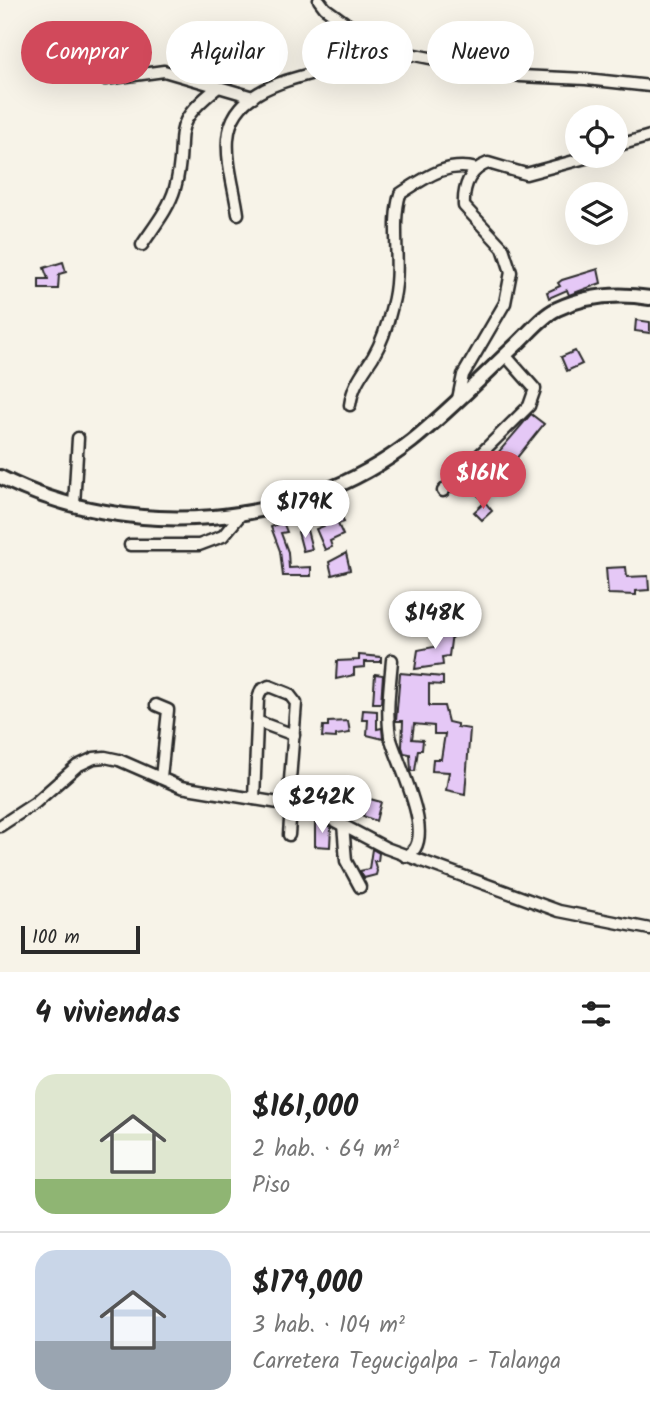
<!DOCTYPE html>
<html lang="es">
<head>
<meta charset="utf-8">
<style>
  body { margin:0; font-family:Kalam,sans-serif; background:#f2f2f2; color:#222; height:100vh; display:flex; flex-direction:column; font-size:26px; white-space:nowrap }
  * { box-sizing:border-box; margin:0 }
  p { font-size:23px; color:#767676 }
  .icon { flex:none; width:38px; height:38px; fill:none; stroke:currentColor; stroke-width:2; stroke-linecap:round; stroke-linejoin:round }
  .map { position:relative; height:972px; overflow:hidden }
  .sheet { display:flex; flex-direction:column; background:#fff; flex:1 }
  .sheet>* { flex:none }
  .top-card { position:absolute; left:21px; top:21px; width:609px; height:63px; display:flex; gap:14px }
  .controls { position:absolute; left:565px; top:105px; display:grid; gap:14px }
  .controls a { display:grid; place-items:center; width:63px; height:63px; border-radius:50%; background:#fff; box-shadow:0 7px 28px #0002; font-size:35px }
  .scale { position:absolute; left:21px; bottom:18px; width:119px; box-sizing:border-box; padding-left:7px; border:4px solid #2b2b2b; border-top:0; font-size:19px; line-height:24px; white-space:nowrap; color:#2b2b2b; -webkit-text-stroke:5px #f7f3e8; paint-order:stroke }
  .price { position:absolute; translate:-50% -60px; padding:0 16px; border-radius:24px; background:#fff; color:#222; font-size:23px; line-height:46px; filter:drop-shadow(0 2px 4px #0008) }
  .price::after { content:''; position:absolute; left:50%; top:42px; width:21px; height:16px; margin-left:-10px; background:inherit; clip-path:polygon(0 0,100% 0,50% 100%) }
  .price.selected { background:#d1495b; color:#fff }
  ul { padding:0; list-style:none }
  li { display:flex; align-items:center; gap:21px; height:175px; padding:0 35px }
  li+li { border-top:2px solid #e0e0e0 }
  li span { display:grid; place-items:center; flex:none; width:196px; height:140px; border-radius:21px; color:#555 }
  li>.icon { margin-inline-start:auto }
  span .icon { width:84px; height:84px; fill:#fffc; stroke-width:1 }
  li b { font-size:30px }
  h2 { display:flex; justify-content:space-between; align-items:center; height:84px; padding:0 35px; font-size:30px }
  .tag { padding:0 24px; border-radius:32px; background:#fff; box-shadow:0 7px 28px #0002; font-size:24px; line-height:63px }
  .tag.selected { background:#d1495b; color:#fff }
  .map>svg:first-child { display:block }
</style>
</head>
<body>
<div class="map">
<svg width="650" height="972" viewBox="0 0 650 972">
  <rect width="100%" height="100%" fill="#f7f3e8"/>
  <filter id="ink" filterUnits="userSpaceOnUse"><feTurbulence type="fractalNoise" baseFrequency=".0143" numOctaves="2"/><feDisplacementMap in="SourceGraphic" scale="14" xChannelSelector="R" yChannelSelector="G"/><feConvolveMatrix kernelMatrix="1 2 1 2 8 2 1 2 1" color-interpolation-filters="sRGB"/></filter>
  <g filter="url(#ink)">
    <!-- building -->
    <g fill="#e5c8f6" stroke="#2b2b2b" stroke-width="2">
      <path d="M63 262 66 272 59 274 58 289H39V279H48L44 268Z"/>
      <path d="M598 269 601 283 569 295 567 290 549 298 547 292 560 286 558 283 562 280Z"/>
      <path d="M636 320 650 322V333L635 331Z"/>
      <path d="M575 351 582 364 567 371 561 357Z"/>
      <path d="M531 414 544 424 483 500 469 487Z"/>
      <path d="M485 502 492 511 482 520 474 512Z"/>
      <path d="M333 513 336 519 342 516 344 522 338 524 343 535 330 541 332 547 325 550 316 529 324 526 328 522 326 517Z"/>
      <path d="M283 522 287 532 281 533 288 552 289 568 311 567V576H283L280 551 271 527Z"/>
      <path d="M307 530 312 549 303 551 298 532Z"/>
      <path d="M346 553 350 570 332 575 329 562Z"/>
      <path d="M626 567 627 577 648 576 649 590 636 591V595L608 594 606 568Z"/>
      <path d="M438 629 452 633 449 656 442 657 443 665 415 669 418 650 434 647Z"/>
      <path d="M359 655 381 657V662H365V667L354 668V675L336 679 337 661 359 660Z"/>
      <path d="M400 673 443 677V685L429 684V706H444L448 722 457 724V727L470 729 465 794 446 790 449 772 432 771 433 759H441L445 734H434V726L414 724 412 739 423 740 422 750H418L415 771H411L410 754 404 753 402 747 403 721H396Z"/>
      <path d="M375 674 383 675 381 703H373Z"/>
      <path d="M363 710 377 711V729L382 728 383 739 367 735 368 720H362Z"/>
      <path d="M348 721 350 733 336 735V738L322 737 323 726H328V722Z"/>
      <path d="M326 787 381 802 376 821 363 816 365 809 336 800 334 810 321 807Z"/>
      <path d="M315 821 331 827 330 847 315 846Z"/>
      <path d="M372 849 379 853 378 861H374L377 871 376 875 364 878 360 871 369 869Z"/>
    </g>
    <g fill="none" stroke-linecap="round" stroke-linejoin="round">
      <!-- minor casing -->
      <g stroke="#2b2b2b" stroke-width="15">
        <g id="minor">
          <path d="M319 0 325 8 380 48 520 76 586 79 650 86"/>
          <path d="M105 79 164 71 253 97"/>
          <path d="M616 146 650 136"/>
          <path d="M238 214C235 191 226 163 228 139 233 70 338 80 380 48"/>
          <path d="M142 245C153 228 169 209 175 188 190 134 164 130 217 88"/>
          <path d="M458 399 463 375 505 303 511 272 503 248 464 206C463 187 469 170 488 163L526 174 593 156"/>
          <path d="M350 405C353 384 362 374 373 357 382 342 388 323 392 306 403 267 390 229 400 194 425 178 446 161 477 169"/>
          <path d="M443 491 529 406 535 389 505 355"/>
          <path d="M74 505 78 438"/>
          <path d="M130 545H199L223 536 243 512"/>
          <path d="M392 660C390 684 386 712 390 736 396 761 441 844 405 856"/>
          <path d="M156 705 168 710 161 778"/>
          <path d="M259 722 294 735"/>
          <path d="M254 799 258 699 261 690 269 686 289 694 296 703 289 793 283 803"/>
          <path d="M343 824 346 861 360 887"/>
          <path d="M0 826 35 803 77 766 94 758 105 757 119 760 181 787 291 805 329 818 386 848 559 911 650 929"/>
          <path d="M289 835 291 805"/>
        </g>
      </g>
      <!-- major casing -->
      <g stroke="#2b2b2b" stroke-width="18">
        <path id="major" d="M0 477C127 542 298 531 412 441 449 411 483 376 517 344 529 333 542 316 557 309 587 295 618 293 650 298"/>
      </g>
      <!-- minor -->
      <use href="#minor" stroke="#f7f3e8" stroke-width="10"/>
      <!-- major -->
      <use href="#major" stroke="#f7f3e8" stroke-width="12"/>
    </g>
  </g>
</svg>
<div class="controls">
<a><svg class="icon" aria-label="locate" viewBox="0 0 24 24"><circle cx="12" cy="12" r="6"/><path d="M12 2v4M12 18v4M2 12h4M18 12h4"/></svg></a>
<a><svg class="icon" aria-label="layers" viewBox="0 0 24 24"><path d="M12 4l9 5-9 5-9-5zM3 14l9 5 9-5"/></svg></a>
</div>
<div class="scale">100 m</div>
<b class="price selected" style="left:483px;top:511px">$161K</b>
<b class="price" style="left:305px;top:540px">$179K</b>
<b class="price" style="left:435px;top:651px">$148K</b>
<b class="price" style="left:322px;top:835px">$242K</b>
<div class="top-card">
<a class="tag selected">Comprar</a>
<a class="tag">Alquilar</a>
<a class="tag">Filtros</a>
<a class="tag">Nuevo</a>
</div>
</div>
<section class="sheet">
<h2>4 viviendas<svg class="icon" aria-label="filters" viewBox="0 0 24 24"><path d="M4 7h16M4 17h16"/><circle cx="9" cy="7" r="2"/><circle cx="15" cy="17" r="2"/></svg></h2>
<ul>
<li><span style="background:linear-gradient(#dfe7d0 75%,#8fb573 0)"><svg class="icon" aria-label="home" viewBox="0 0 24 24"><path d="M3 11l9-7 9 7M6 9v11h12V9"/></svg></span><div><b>$161,000</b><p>2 hab. · 64 m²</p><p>Piso</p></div></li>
<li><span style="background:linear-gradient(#c9d6e8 65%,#9aa5b1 0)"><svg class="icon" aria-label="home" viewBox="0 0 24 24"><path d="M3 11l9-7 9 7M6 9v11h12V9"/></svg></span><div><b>$179,000</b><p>3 hab. · 104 m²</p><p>Carretera Tegucigalpa - Talanga</p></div></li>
</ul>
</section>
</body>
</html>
